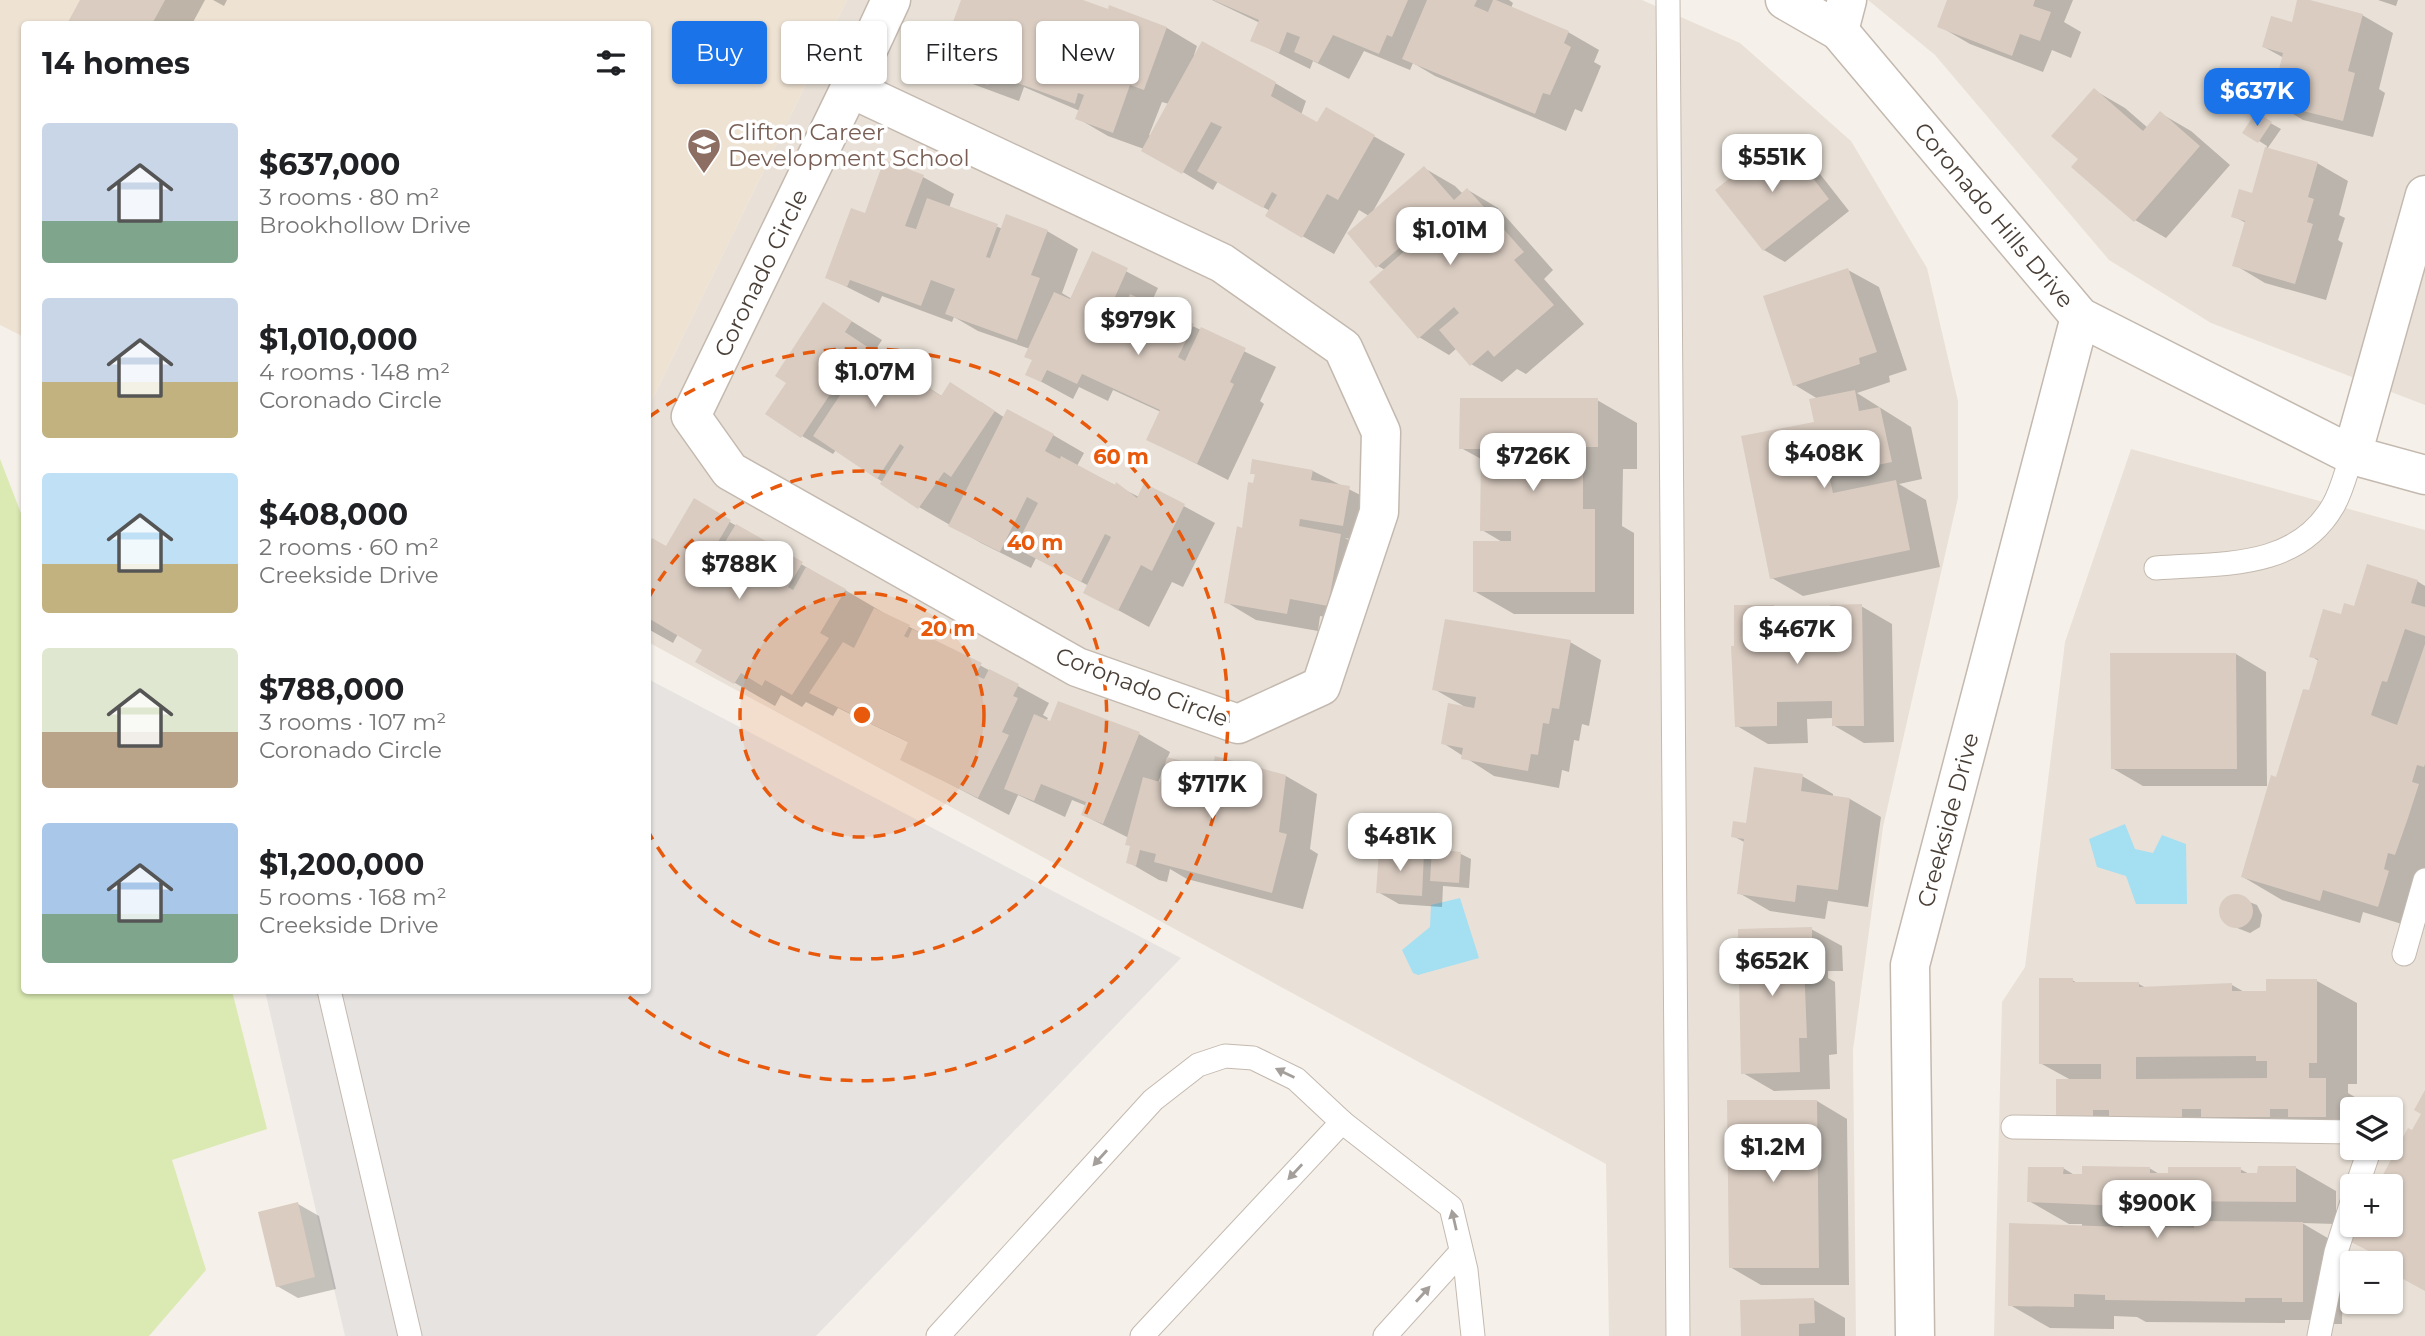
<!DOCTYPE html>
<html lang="en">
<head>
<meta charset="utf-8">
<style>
  body { margin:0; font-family:Montserrat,sans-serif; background:#f6f6f6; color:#202124; height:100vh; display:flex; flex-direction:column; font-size:26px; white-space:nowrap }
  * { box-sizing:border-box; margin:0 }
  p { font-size:23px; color:#757577 }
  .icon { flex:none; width:38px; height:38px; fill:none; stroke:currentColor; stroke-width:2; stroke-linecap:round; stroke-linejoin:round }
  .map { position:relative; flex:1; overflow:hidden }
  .panel { position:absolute; left:21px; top:21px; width:630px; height:973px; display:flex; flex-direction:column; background:#fff; border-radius:7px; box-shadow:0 2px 5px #0004 }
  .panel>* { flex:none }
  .hud { position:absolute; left:672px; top:21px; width:665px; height:63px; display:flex; gap:14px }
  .buttons { position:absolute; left:2340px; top:1097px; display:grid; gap:14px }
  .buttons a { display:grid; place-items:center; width:63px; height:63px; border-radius:7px; background:#fff; box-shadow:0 2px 5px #0004; font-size:35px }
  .price { position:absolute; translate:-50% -60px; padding:0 16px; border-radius:14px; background:#fff; color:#222; font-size:23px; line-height:46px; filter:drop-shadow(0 2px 4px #0008) }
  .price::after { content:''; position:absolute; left:50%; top:42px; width:21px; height:16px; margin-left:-10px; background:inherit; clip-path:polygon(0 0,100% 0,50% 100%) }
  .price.current { background:#1a73e8; color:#fff }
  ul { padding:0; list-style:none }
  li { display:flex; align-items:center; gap:21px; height:175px; padding:0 21px }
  li span { display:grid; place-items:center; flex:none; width:196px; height:140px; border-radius:7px; color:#555 }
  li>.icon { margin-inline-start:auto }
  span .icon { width:84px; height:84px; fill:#fffc; stroke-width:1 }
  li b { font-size:30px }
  h2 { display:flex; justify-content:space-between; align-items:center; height:84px; padding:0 21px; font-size:30px }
  .pill { padding:0 24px; border-radius:7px; background:#fff; box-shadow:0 2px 5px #0004; font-size:24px; line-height:63px }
  .pill.current { background:#1a73e8; color:#fff }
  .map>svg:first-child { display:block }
</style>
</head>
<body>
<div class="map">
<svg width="2425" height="1336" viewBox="0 0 2425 1336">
  <rect width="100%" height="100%" fill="#f5f0e9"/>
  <!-- residential -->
  <g fill="#e9e1d7" fill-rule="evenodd">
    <path d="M847 0H1642L1740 43 1851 141 1927 268 1958 401V498L1883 827 1853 1050 1856 1336H1609L1606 1164 648 642V408Z"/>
    <path d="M1868 0H2425V405L2211 323 2109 260 1935 55Z"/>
    <path d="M2131 449 2425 530V1336H1994L2002 1002 2025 967 2065 642ZM2352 1110H2390V1148H2352ZM2352 1186H2390V1225H2352ZM2352 1264H2390V1302H2352Z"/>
  </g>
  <!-- education -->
  <path fill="#eee2d3" d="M0 0H847L648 408V24H24V337L0 325Z"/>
  <!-- green -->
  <path fill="#daeab2" d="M0 459 24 521V990L232 991 267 1129 172 1160 206 1270 149 1336H0Z"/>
  <!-- parking -->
  <path fill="#e6e3e1" d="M648 679 1181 958 816 1336H345L265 991 648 990Z"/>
  <!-- water -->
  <g fill="#a5dff2">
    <path d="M2125 824 2135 849 2153 853 2162 835 2186 844 2187 904H2136L2126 876 2097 867 2089 839Z"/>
    <path d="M1460 898 1479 958 1418 975 1413 973 1402 950 1430 927 1431 905Z"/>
  </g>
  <!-- shadow -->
  <g fill="#0003" fill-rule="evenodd">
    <path d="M82 0H205L192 24H69Z"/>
    <path d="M213 0H227L224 6Z"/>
    <path d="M963 0H1078L1167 28 1197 46 1194 55 1275 83 1306 101 1301 115 1317 124 1326 109 1405 154 1372 213 1424 168 1455 186 1463 194 1468 190 1498 208 1553 270 1544 279 1584 324 1526 374 1517 369 1502 382 1471 364 1457 348 1449 355 1419 337 1385 270 1378 266 1369 216 1359 210 1334 254 1267 216 1270 211 1218 181 1213 190 1144 149 1108 136 1077 118 1080 111 1024 87 1019 101 970 83 939 66ZM1162 102 1169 104 1151 136 1149 135Z"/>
    <path d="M1212 0H1509L1513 3 1511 8 1568 32 1599 50 1594 62 1601 66 1582 112 1575 109 1566 131 1435 76 1413 63 1410 70 1364 51 1349 79 1313 61 1310 69 1252 40 1260 23Z"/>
    <path d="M1949 0H2073L2064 22 2081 32 2071 58 2052 50 2043 72 1970 44 1939 26Z"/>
    <path d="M2299 0 2362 15 2393 33 2379 89 2385 93 2373 137 2303 120 2273 102 2284 58 2264 47 2293 24Z"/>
    <path d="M2378 0H2398L2396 6Z"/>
    <path d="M2094 90 2125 108 2148 128 2160 113 2191 131 2230 165 2166 238 2135 220 2081 159Z"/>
    <path d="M2256 115 2281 129 2267 149 2317 163 2348 181 2339 215 2345 218 2338 240 2343 243 2326 300 2265 283 2235 265 2246 223 2233 216 2254 195 2267 146 2245 132Z"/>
    <path d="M1781 139 1802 151 1849 211 1785 262 1764 250 1717 190Z"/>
    <path d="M923 177 954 194 949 208 1003 229 1047 231 1078 249 1062 293 1072 299 1093 254 1158 288 1150 305 1276 367 1260 401 1264 404 1228 480 1148 439 1161 412 1113 390 1108 401 1079 387 1073 399 1027 374 1034 360 1030 349 978 331 954 317 952 322 882 296 879 303 827 277 866 215Z"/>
    <path d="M1848 270 1879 287 1907 370 1889 376 1890 382 1857 393 1911 427 1922 479 1899 484 1926 500 1940 567 1803 596 1772 578 1816 423 1818 399 1795 385Z"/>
    <path d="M824 304 882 340 874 352 943 397 981 402 1005 418 1053 435 1084 453 1077 466 1139 497 1145 485 1215 523 1183 587 1172 582 1149 627 1085 592 1089 586 1036 558 1031 568 981 543 919 507 836 450 833 454 802 436 788 383Z"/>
    <path d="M1597 400 1637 423V469H1623L1622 526 1634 533V614H1514L1474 591 1504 543 1482 530 1483 460 1461 448Z"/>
    <path d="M1313 471 1380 505 1373 543 1345 538 1371 553 1359 623 1320 616 1318 631 1256 620 1226 602 1255 485 1256 475 1252 473Z"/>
    <path d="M696 502 884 613 1049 703 1043 715 1048 718 1046 721 1139 734 1170 752 1167 759 1213 772 1286 776 1317 794 1310 849 1318 854 1303 909 1187 879 1170 869 1167 882 1159 880 1128 862 1132 847 1129 838 1083 815 1087 806 1072 800 1065 817 1018 795 1009 815 902 759 910 743 838 708 833 716 806 702 802 707 781 695 775 706 697 661 704 649 678 634 673 643 648 629V550L653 541 666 548ZM1163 769 1165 770 1162 784 1158 783Z"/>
    <path d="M2417 581 2425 586V885L2418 929 2363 912 2360 923 2282 900 2243 877 2310 692 2319 661 2311 656 2342 616Z"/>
    <path d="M1774 606 1805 624V630L1832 629 1861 606 1892 624 1894 742 1864 743 1833 725V718L1807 719 1808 743 1768 744 1737 726Z"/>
    <path d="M1570 642 1601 660 1589 726 1582 724 1579 741 1574 740 1569 772 1562 770 1559 788 1494 776 1443 743 1467 708 1434 689Z"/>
    <path d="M2236 654 2266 672 2267 786H2143L2112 768Z"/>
    <path d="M1802 776 1833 794V797L1850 799 1881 817 1868 907 1828 901 1825 919 1770 911 1739 893 1746 843 1733 836Z"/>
    <path d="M1461 854 1471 859 1469 888 1443 886 1442 907 1399 904 1378 892 1423 855 1433 860Z"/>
    <path d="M2234 896 2257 905 2262 915 2260 927 2250 933 2227 924 2220 914 2223 902Z"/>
    <path d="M1811 929 1842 946 1843 971H1828V978L1835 982 1837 1054 1829 1055 1830 1089 1774 1091 1743 1073 1740 930Z"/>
    <path d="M2072 980 2079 984H2139L2146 988 2232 985 2246 993H2268L2317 981 2357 1003V1084H2348V1093L2365 1103V1110H2352V1138H2097L2071 1080 2040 1063Z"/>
    <path d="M1817 1101 1847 1119 1849 1285H1761L1730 1267Z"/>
    <path d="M2063 1168 2076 1176 2149 1168 2161 1175 2240 1169 2251 1175 2296 1168 2336 1191V1224L2302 1223 2343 1247 2342 1324H2324L2317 1320H2285V1323L2146 1322 2137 1317 2114 1316V1329L2050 1328 2010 1305 2082 1228V1224H2069L2029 1201Z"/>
    <path d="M298 1204 319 1216 336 1289 298 1298 277 1286Z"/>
    <path d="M1814 1300 1845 1318V1336H1743Z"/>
  </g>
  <!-- building -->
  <g fill="#daccc1" fill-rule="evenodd">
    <path d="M80 0H165L152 24H67Z"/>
    <path d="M961 0H1083L1108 9 1109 5 1167 27 1144 90 1130 85 1113 133 1075 119 1084 95 1078 93 1075 104 1006 79 1020 42 1006 37 988 85 937 66Z"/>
    <path d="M1213 0H1408L1392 37 1387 35 1379 54 1333 35 1318 63 1294 52 1300 37 1287 32 1279 53 1250 41 1259 20Z"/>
    <path d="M1427 0H1477L1474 6 1488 12 1493 0H1496L1569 31 1564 43 1571 47 1550 95 1543 93 1535 114 1402 59Z"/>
    <path d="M1947 0H2035L2033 6 2051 12 2040 41 2020 34 2012 56 1937 27Z"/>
    <path d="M2297 0H2310L2363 14 2348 71 2355 73 2343 121 2271 103 2283 53 2262 47 2271 16 2292 22Z"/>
    <path d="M1202 41 1276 82 1271 96 1317 122 1326 107 1375 135 1338 200 1327 194 1302 238 1265 216 1277 195 1272 192 1263 208 1197 171 1222 127 1211 122 1182 174 1141 151Z"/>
    <path d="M2094 88 2143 131 2160 111 2200 146 2134 222 2071 167 2078 159 2051 136Z"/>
    <path d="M2256 112 2272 122 2258 143 2242 133Z"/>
    <path d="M1781 137 1829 199 1763 251 1715 190Z"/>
    <path d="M2265 147 2318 162 2308 197 2314 199 2307 222 2313 224 2295 284 2232 266 2245 221 2231 217 2239 189 2252 193Z"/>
    <path d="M884 160 924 175 905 226 916 229 927 198 998 224 986 257 990 258 1006 214 1048 230 1031 275 1040 278 1017 340 945 314 955 289 931 280 921 306 850 280 847 287 825 278 851 208 865 213Z"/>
    <path d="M1424 166 1454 200 1467 188 1524 252 1514 260 1554 305 1494 357 1488 350 1470 366 1439 330 1459 313 1454 307 1418 339 1369 282 1408 248 1404 244 1376 268 1347 233Z"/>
    <path d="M1092 251 1128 268 1106 317 1117 322 1130 294 1194 324 1178 357 1185 361 1201 327 1246 348 1230 382 1234 384 1197 464 1146 440 1160 410 1082 374 1077 384 1047 370 1041 382 1025 375 1032 360 1024 357 1054 292 1070 299Z"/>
    <path d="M1848 268 1877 352 1859 358 1860 364 1793 386 1763 296Z"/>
    <path d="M823 302 852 321 845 332 941 396 950 382 995 411 951 477 944 472 918 509 880 484 904 447 900 444 877 479 813 436 842 392 835 387 801 438 765 414 786 383 775 376Z"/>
    <path d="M1855 390 1859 411 1880 407 1892 462 1829 475 1833 493 1896 480 1910 550 1770 579 1741 436 1814 422 1809 399Z"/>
    <path d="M1460 398H1598V447H1583V509H1595V592H1473V541H1511V531H1480L1481 459H1512V449H1459Z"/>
    <path d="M1007 409 1054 434 1045 451 1060 459 1061 456 1115 485 1116 482 1137 498 1144 483 1185 504 1152 571 1141 565 1118 611 1083 593 1111 537 1105 534 1081 582 1010 545 1017 531 1022 534 1038 503 1027 497 1000 552 948 526Z"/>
    <path d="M1252 459 1313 470 1311 480 1350 486 1343 526 1300 519 1299 526 1341 534 1328 606 1290 599 1287 614 1224 603 1237 526 1242 528 1248 482 1253 483 1255 474H1250Z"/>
    <path d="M694 498 731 520 715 547 720 550 736 524 803 562 788 587 793 590 806 567 846 589 820 633 829 638 792 695 765 680 762 686 741 673 734 684 695 662 702 650 648 618V547L652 538 666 546Z"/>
    <path d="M2367 564 2418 580 2411 603 2425 607V636L2405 629 2387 682 2382 681 2371 715 2397 725 2425 644V764L2424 767 2417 765 2412 782 2419 784 2408 818 2395 855 2388 853 2384 869 2389 871 2378 907 2323 890 2320 901 2241 877 2271 775 2276 777 2303 689 2309 690 2318 659 2309 657 2323 609 2341 614 2344 603 2354 606Z"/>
    <path d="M1862 604 1864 726H1832V701L1777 702V726L1735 727 1731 646H1734V605H1774L1775 628H1831L1830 605Z"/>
    <path d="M874 608 910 625 904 636 908 638 912 629 982 663 975 675 984 679 989 669 1019 684 1013 696 1018 698 1002 732 1009 735 978 798 900 760 908 742 809 693 843 642 854 648Z"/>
    <path d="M1445 619 1571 640 1559 709 1552 708 1549 724 1543 723 1538 755 1531 754 1528 771 1461 759 1463 748 1441 744 1448 703 1474 708 1476 697 1432 690Z"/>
    <path d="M2110 653H2236L2237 769H2111Z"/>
    <path d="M1058 701 1140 732 1103 824 1081 815 1086 802 1041 784 1034 801 1004 789 1034 714 1050 721Z"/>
    <path d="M1215 756 1286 775 1279 832 1287 834 1272 893 1154 862 1156 854 1140 850 1136 866 1126 863 1130 846 1125 845 1143 777 1160 782 1167 757 1212 769Z"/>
    <path d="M1754 767 1803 774 1801 791 1850 798 1838 890 1797 885 1795 902 1737 894 1744 839 1731 837 1733 821 1746 823Z"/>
    <path d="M1432 849 1461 852 1459 883 1430 881Z"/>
    <path d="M1379 850 1424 853 1422 896 1376 893Z"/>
    <circle cx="2236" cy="911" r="17"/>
    <path d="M1812 927V954H1798V963H1804L1807 1038H1799L1800 1072 1741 1074 1738 929Z"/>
    <path d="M2039 978H2073V982H2139V987L2232 983V991H2266V979H2317V1063H2309V1078H2326V1117H2288V1109H2270V1117H2201V1109H2182V1117H2109V1110H2093V1117H2056V1079H2101V1064H2039ZM2256 1056V1061H2267V1078L2136 1079V1057Z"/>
    <path d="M2425 1090V1291L2392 1273 2396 1265 2351 1242 2360 1225H2390V1186H2377L2408 1128 2412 1130 2421 1114 2414 1110Z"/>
    <path d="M1727 1100H1817L1819 1268H1729Z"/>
    <path d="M2082 1166 2150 1167V1173H2168V1167H2241V1173H2257L2258 1166H2296V1202L2160 1201V1227L2194 1228V1221L2303 1222V1302H2282V1298H2245V1302L2105 1300V1295L2074 1294V1307L2008 1306 2009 1223 2123 1227V1206L2027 1202 2028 1167H2064L2063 1174H2082Z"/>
    <path d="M298 1202 315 1277 276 1287 258 1212Z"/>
    <path d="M1814 1298 1815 1323 1799 1324V1336H1741L1740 1300Z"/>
  </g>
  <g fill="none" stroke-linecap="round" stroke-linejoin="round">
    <!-- service casing -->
    <g stroke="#c4b9af" stroke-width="25">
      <g id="service">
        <path d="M1668 0 1678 1336"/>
        <path d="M2156 568C2221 563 2296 570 2333 506 2342 491 2346 472 2352 455"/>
        <path d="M2404 954 2425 880"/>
        <path d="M329 990 410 1336"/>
        <path d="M2013 1127 2352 1132"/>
        <path d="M2357 1186 2370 1148"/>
        <path d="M938 1336 1153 1100 1198 1065 1225 1056 1253 1058 1296 1079 1342 1122 1451 1207 1466 1270 1473 1336"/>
        <path d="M1142 1336 1342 1122"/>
        <path d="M1385 1336 1461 1252"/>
        <path d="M2319 1336 2336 1252 2352 1202"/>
      </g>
    </g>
    <!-- minor casing -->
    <g stroke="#c4b9af" stroke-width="41">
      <g id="minor">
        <path d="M1785 0 1839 31 2080 317 2352 455 2425 475"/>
        <path d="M1839 31 1847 0"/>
        <path d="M850 88 1222 263 1343 348 1381 432 1379 512 1321 686 1238 724 1077 667 730 471 691 416Z"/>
        <path d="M850 88 891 0"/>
        <path d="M2352 455 2425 195"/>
        <path d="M1915 1336 1910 965 2080 317"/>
      </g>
    </g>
    <!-- service -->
    <use href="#service" stroke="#fff" stroke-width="23"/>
    <!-- minor -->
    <use href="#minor" stroke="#fff" stroke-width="38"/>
  </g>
  <!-- one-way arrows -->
  <defs><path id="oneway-solid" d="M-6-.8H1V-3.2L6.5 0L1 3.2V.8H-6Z" transform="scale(1.75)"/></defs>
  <g fill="#a49f9b">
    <use href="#oneway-solid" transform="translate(1285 1073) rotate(-154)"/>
    <use href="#oneway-solid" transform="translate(1100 1158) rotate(132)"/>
    <use href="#oneway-solid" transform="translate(1295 1172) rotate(133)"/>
    <use href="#oneway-solid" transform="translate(1454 1220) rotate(-103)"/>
    <use href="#oneway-solid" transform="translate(1423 1294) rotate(-48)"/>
  </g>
  <!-- distance rings -->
  <circle cx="862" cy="715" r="122" fill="#e8590c" fill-opacity=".12"/>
  <g fill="none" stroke="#e8590c" stroke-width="3.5" stroke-dasharray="12 9">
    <circle cx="862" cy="715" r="122"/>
    <path d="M648 599A244 244 0 1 1 648 831"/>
    <path d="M649 417A366 366 0 1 1 622 991"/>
  </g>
  <!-- icons -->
  <defs>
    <g id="school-pin" transform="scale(1.75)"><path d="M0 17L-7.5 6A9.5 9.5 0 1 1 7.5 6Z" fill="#8d6e63" stroke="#fff"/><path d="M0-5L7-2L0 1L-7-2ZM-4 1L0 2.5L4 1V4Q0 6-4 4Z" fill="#fff"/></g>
  </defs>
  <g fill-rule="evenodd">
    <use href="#school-pin" x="704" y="145"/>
  </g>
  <g text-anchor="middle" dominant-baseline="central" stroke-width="7" stroke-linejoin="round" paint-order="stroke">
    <!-- education labels -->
    <g font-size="23" fill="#785e54" stroke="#fff" text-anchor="start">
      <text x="728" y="132">Clifton Career<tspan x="728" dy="26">Development School</tspan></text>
    </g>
    <!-- street labels -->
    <g font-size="23" fill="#493f37" stroke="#fff">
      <text transform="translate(1994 215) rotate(50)">Coronado Hills Drive</text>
      <text transform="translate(761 273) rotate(-64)">Coronado Circle</text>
      <text transform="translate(1142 687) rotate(21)">Coronado Circle</text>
      <text transform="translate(1948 820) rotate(-75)">Creekside Drive</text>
    </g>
  </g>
  <circle cx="862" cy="715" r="10" fill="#e8590c" stroke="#fff" stroke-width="3.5"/>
  <g font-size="21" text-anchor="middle" font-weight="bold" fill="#e8590c" stroke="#fff" stroke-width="7" stroke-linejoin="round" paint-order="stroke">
    <text x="1121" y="464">60 m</text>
    <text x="1035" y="550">40 m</text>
    <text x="948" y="636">20 m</text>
  </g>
</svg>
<div class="buttons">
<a><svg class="icon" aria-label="layers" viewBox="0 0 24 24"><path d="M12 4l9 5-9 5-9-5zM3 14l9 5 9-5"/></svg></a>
<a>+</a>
<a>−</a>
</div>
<b class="price current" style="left:2257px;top:128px">$637K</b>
<b class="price" style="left:1772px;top:194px">$551K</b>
<b class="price" style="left:1450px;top:267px">$1.01M</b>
<b class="price" style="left:1138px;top:357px">$979K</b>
<b class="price" style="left:875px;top:409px">$1.07M</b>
<b class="price" style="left:1824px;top:490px">$408K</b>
<b class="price" style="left:1533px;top:493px">$726K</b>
<b class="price" style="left:739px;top:601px">$788K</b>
<b class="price" style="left:1797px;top:666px">$467K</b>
<b class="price" style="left:1212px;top:821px">$717K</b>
<b class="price" style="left:1400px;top:873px">$481K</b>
<b class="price" style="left:1772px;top:998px">$652K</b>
<b class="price" style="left:1773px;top:1184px">$1.2M</b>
<b class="price" style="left:2157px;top:1240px">$900K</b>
<div class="hud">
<a class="pill current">Buy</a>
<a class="pill">Rent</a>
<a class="pill">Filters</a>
<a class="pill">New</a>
</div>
<section class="panel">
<h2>14 homes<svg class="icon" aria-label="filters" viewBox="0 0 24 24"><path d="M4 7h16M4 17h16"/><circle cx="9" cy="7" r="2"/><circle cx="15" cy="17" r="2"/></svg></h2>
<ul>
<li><span style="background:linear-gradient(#c9d6e8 70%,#7fa58c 0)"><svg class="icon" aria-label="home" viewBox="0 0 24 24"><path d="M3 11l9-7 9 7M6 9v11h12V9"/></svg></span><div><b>$637,000</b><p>3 rooms · 80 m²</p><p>Brookhollow Drive</p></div></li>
<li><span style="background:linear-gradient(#c9d6e8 60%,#c2b280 0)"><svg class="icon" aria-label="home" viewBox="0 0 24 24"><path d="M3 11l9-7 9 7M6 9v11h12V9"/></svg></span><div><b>$1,010,000</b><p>4 rooms · 148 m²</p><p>Coronado Circle</p></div></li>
<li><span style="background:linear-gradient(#bfe0f5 65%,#c2b280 0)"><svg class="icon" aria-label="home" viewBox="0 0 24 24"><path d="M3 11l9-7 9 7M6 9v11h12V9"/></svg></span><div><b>$408,000</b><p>2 rooms · 60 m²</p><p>Creekside Drive</p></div></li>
<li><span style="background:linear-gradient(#dfe7d0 60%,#b9a48a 0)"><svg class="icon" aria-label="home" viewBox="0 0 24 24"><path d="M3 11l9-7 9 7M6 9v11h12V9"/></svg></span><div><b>$788,000</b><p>3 rooms · 107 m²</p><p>Coronado Circle</p></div></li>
<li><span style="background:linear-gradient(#a9c7e8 65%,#7fa58c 0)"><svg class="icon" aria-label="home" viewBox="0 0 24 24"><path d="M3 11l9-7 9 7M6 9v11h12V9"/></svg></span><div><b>$1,200,000</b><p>5 rooms · 168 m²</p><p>Creekside Drive</p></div></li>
</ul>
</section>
</div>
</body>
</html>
